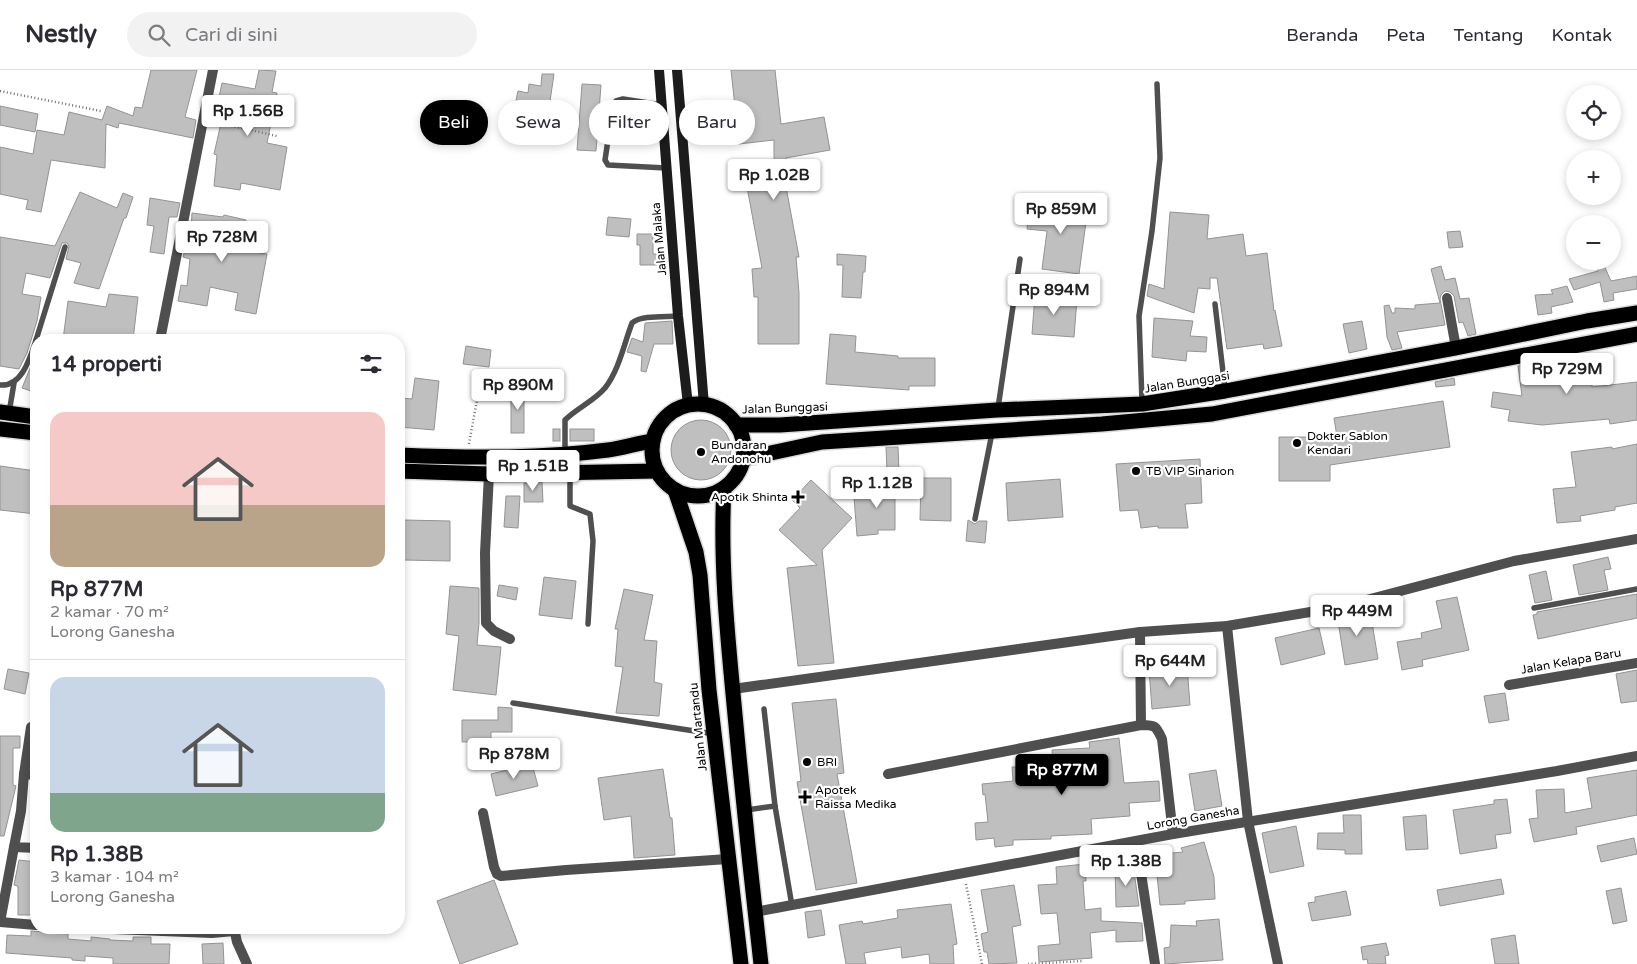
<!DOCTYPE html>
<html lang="id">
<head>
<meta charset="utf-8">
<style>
  body { margin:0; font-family:"Varela Round",sans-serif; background:#f2f2f3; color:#2b2b33; height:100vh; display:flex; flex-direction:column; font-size:19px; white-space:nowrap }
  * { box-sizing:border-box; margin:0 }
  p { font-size:16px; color:#7c7c81 }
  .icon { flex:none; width:28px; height:28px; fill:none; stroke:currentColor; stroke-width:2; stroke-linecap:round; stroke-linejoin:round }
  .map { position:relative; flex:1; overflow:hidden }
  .side { position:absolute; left:30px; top:264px; width:375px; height:600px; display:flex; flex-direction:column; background:#fff; border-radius:20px; box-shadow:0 2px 8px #0003 }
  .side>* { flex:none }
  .guide { position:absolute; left:420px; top:30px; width:475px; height:45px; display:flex; gap:10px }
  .controls { position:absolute; left:1566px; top:15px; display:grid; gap:10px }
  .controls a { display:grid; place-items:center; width:55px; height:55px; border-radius:50%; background:#fff; box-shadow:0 2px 8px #0003; font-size:25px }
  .price { position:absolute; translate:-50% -42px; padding:0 11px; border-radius:5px; background:#fff; color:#222; font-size:16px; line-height:32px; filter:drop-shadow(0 1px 2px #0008) }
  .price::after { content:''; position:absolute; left:50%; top:30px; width:15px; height:11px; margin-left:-8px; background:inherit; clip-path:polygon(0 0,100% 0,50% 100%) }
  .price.selected { background:#000; color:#fff }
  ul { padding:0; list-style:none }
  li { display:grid; align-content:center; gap:10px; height:265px; padding:0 20px }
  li+li { border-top:1px solid #e1e1e2 }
  li span { display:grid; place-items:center; height:155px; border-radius:15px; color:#555 }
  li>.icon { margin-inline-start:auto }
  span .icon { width:90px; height:90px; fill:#fffc; stroke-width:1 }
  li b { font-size:21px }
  h2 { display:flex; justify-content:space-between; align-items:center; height:60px; padding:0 20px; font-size:21px }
  .chip { padding:0 18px; border-radius:22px; background:#fff; box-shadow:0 2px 8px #0003; font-size:18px; line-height:45px }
  .chip.selected { background:#000; color:#fff }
  header { display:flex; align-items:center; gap:30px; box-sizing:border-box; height:70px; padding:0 25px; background:#fff; border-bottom:1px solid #e1e1e2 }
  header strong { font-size:24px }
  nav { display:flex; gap:28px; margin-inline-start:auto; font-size:18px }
  .search { width:350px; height:45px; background:#f2f2f3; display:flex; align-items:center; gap:12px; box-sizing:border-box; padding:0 18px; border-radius:28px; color:#7c7c81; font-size:19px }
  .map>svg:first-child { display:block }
</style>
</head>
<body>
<header>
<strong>Nestly</strong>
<div class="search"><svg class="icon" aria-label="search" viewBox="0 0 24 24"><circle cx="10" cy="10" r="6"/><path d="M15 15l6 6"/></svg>Cari di sini</div>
<nav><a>Beranda</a><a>Peta</a><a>Tentang</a><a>Kontak</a></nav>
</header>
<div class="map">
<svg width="1637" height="894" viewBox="0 0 1637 894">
  <rect width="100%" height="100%" fill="#fff"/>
  <!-- building -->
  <g fill="#bfbfbf" stroke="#939393">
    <path d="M151 0H197L185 47 196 50 193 68 119 53 118 58 106 54 105 98 51 90 41 142 26 139 28 130 0 124V77L33 84 37 60 64 65 69 42 102 50 107 36 133 46 135 37 142 38Z"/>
    <path d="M259 0 276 1 272 22 277 23 267 73 287 77 280 120 241 113 240 120 214 116 217 85 214 84 221 53 214 51 222 13 255 19Z"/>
    <path d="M731 0H775L781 54 824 47 830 80 786 88 787 95H782L799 187H796L799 223V274H758V227H754L752 199 762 198 747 117 774 112V70L739 74Z"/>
    <path d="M542 4H554L548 45 525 42 526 37 515 35 518 21 528 23 529 14 541 16Z"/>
    <path d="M582 14 601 15 596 81 577 80Z"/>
    <path d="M0 36 38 44 35 62 0 55Z"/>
    <path d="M80 122 117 138 123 123 133 127 126 148H124L99 219 74 213 81 193 66 189 69 176 67 173H62L50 208 26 203 22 224 41 227 37 251 27 283 19 299 0 296V167L55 176Z"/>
    <path d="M150 128 180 133 177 147H169L164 184 150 182 154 156 147 155Z"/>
    <path d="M1051 132 1088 137 1079 204 1042 199 1047 161 1027 159 1030 136 1050 139Z"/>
    <path d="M1170 142 1209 145 1207 169 1243 164 1246 186 1267 183 1274 241 1275 240 1282 276 1264 279 1263 274 1227 279 1217 208H1210V219L1198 218 1194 243 1147 226 1149 214 1164 219Z"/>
    <path d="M192 143 223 147 224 145 246 150 241 180 267 184 256 244 235 240 238 223 210 217 207 236 178 231 181 215 187 216 190 189 183 187 191 161Z"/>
    <path d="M608 147 631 149 629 167 606 165Z"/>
    <path d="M1460 161 1463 177 1449 178 1447 162Z"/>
    <path d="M637 164H653V184H661V195H640V175H637Z"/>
    <path d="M837 184 866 186 865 202H863L861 228 842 227 843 195H837Z"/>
    <path d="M1597 191H1602L1611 211 1637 206V219L1613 223 1614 230 1604 232 1600 212 1574 220 1569 209 1598 201Z"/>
    <path d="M1441 196 1445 210 1455 208 1460 229 1469 228 1476 264 1468 266 1463 252 1459 253 1454 226 1450 222 1445 221 1441 225 1440 229 1445 255 1397 262 1402 278 1392 280 1387 267 1384 236 1389 235 1392 243H1395V238L1415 239V235L1440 233 1431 199Z"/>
    <path d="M1567 216 1573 232 1551 237 1552 243 1538 245 1535 225 1553 224 1551 220Z"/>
    <path d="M109 224 138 227 133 270H63L68 231 106 237Z"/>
    <path d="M1035 225 1077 229 1074 267 1032 264Z"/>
    <path d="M1154 248 1193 251 1190 266 1207 267 1206 282 1187 281 1186 291 1152 287Z"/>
    <path d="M672 251 673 274H654L646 302 641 301 642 286 627 282 632 268 643 272 645 253Z"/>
    <path d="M1362 251 1367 279 1349 283 1343 254Z"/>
    <path d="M830 264 856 266 855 282 898 286V288H935V316H909V320L826 314Z"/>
    <path d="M466 276 491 280 489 297 463 294Z"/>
    <path d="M1589 283 1592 317 1637 312V350L1610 354 1609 349 1542 355 1508 351 1510 340 1491 337 1493 322 1522 326 1518 296Z"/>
    <path d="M36 284V314L34 322 22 318Z"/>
    <path d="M415 308 439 311 434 360 399 357V332H401V328L412 329Z"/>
    <path d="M1454 308 1455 315 1436 317 1435 312Z"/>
    <rect x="511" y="319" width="13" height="44"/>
    <path d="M1443 331 1450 377 1330 395V411H1279V367H1337L1334 348Z"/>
    <circle cx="701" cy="380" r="30"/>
    <rect x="553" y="359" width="7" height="12"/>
    <rect x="570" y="359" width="24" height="12"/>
    <path d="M1637 374V433L1615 437V440L1580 446 1581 451 1557 453 1553 419 1576 417 1571 382 1612 377V379Z"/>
    <path d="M886 377H898L899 401H887Z"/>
    <path d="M1200 389 1202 433 1185 434 1188 458H1158V456L1141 458 1138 440 1120 441 1116 394Z"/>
    <path d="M0 396 36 401V444L0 440Z"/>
    <path d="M882 403H895V460H878V464L857 466 854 427 882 424Z"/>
    <path d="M921 408H951V451L920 450Z"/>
    <path d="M1060 409 1063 447 1008 451 1006 413Z"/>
    <path d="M811 410 852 448 822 480 834 593 798 596 787 498 817 495 779 460 800 438 792 430Z"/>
    <path d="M542 412 543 432H524V413Z"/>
    <path d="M506 426H520L518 458 504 457Z"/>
    <path d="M404 450 450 451V491L404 490Z"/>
    <path d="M968 450 975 454 979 451H987L985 473 966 471Z"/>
    <path d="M1608 487 1611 499 1604 500 1608 520 1579 525 1573 495Z"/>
    <path d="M1546 501 1552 530 1535 533 1529 505Z"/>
    <path d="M544 507 576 511 572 549 539 545Z"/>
    <path d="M499 515 518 518 516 530 497 526Z"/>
    <path d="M450 516 479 518V553L477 575 501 577 496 625 453 620 459 566 446 564Z"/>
    <path d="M624 519 653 525 644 570 657 571 654 612 662 614 659 646 616 643 623 597 615 596 618 559H615Z"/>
    <path d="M1637 524V548L1538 569 1533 545 1537 544V542Z"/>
    <path d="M1457 527 1469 580 1422 590 1423 596 1402 600 1397 572 1422 568 1421 563 1442 558 1436 531Z"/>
    <path d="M1370 540 1378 589 1345 595 1337 545Z"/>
    <path d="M1319 558 1325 584 1281 595 1275 568Z"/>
    <path d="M1187 596 1190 635 1152 639 1149 600Z"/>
    <path d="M8 599 29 603 25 624 4 619Z"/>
    <path d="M1637 600V631L1621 633 1616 604Z"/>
    <path d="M1505 623 1509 650 1489 653 1484 626Z"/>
    <path d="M836 629 844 703 837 704 857 813 816 820 797 712 801 711 792 633Z"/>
    <path d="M498 637 512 638V662H491V672H462V650H498Z"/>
    <path d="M0 666H20V678H13V715L16 716 4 766H0Z"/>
    <path d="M1119 668 1124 713 1159 711 1160 731 1129 733 1130 746 1091 749 1092 764 1051 766V769L1013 770V775L995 777 994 768 976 770 975 753 988 752 985 724 983 725 982 714 1013 711 1012 697 1053 696 1052 680 1090 678 1089 672Z"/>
    <path d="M532 694 538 716 496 726 491 704Z"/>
    <path d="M663 699 670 748H672L675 785 634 788 631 746 604 750 598 708Z"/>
    <path d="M1216 700 1222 736 1195 741 1189 704Z"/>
    <path d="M1637 700V745L1576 757 1577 764 1534 772 1529 749 1538 748 1536 720 1564 719 1565 743 1592 738 1587 708Z"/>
    <path d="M1507 729 1511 763 1495 765 1497 778 1460 784 1453 740 1494 734V730Z"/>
    <path d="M1343 745H1361L1362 784H1345V780L1317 779 1318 763H1344Z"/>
    <path d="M1426 745 1428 779 1406 780 1403 747Z"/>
    <path d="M1296 756 1304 796 1270 803 1262 763Z"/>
    <path d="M1634 768 1637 784 1601 792 1597 776Z"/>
    <path d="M1204 772 1214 807 1215 829 1185 831V834L1160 835 1157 805 1148 806 1147 794H1151L1150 785 1183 782 1181 778Z"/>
    <path d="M19 790 36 792 35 845H18V816L14 815Z"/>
    <path d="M1085 794 1086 811H1083L1085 840 1101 838V851L1142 853 1143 871 1116 872V860L1090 863 1092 888 1039 892 1038 876 1060 874 1057 843 1041 844 1038 815 1057 814 1056 797Z"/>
    <path d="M1115 795H1133L1139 836 1116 837Z"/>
    <path d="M1501 809 1504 824 1440 836 1437 820Z"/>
    <path d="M494 810 518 874 460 894 437 831Z"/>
    <path d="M1014 815 1021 855 1012 857 1017 893 989 894 987 882H984L981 864 988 862 981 820Z"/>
    <path d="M1621 818 1627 851 1613 854 1606 821Z"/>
    <path d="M1346 821 1351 845 1312 851 1308 833 1315 832V827Z"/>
    <path d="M951 834 957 874 953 875 954 894H930L929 884 902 888 901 877 864 883 866 894H846L839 855 862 851 863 854 898 848 897 840Z"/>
    <path d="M821 840 825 865 808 868 805 842Z"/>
    <path d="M1219 849 1223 890 1165 894 1164 878 1170 877 1171 855 1197 856 1196 851Z"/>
    <path d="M31 861 68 864V869L91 871V867L110 869V870L133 871V867H151V874H170L169 894H113V888L85 886V891L72 890V888L6 883 7 865 31 866Z"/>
    <path d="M1515 865 1519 894H1495L1491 869Z"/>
    <path d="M223 873 224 894H203L202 874Z"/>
    <path d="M1386 873 1389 885 1385 886 1386 894H1368L1367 889 1363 890 1361 877Z"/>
  </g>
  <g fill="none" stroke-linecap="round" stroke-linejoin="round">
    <!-- highway casing -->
    <g stroke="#dbdbdb" stroke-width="18">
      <g id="highway">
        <circle cx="698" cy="380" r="46"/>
        <path d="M0 342 36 347"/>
        <path d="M736 355H780L997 340 1142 334 1225 321 1456 278 1587 251 1637 243"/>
        <path d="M0 359 36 363"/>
        <path d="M399 385C468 388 538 389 608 380 623 378 638 373 653 371"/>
        <path d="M743 389 822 372 1102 354 1212 344 1637 264"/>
        <path d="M399 401 489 404 657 401"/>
        <path d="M724 418C720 490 727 561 734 634 742 720 751 807 761 894"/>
        <path d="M675 420 696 482 700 505 709 620 741 894"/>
      </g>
    </g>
    <!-- path -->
    <g stroke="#717171" stroke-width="2.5" stroke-dasharray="1 2.5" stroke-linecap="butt">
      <path d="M0 21 101 41"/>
      <path d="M214 52 277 66"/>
      <path d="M469 374 481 308"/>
      <path d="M966 814 982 894"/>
      <path d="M1028 894 1083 891"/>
    </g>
    <!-- lane -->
    <g stroke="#4f4f4f" stroke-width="5.5">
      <path d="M662 35 623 29 616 31 613 37 605 90 608 95 666 98"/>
      <path d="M1215 234 1225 319"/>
      <path d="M36 270 65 177"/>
      <path d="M0 315C22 317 30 288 36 270"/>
      <path d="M1142 332 1139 246 1152 161 1160 88 1157 14"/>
      <path d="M998 338 1020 189"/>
      <path d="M9 343 14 313"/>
      <path d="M565 382V350C577 338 594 331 605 318 619 300 624 274 632 253 640 245 666 247 678 246"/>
      <path d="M570 404V436L590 444 593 471 588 554"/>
      <path d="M975 449 992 363"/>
      <path d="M1534 538 1637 519"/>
      <path d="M513 633 714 664"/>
      <path d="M764 639 775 736 792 836"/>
      <path d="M746 740 775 736"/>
    </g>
    <!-- street -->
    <g stroke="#4f4f4f" stroke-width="10">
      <path d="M1447 228 1456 278"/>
      <path d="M160 270 213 0"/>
      <path d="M489 404 485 483 486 553 494 561 510 569"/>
      <path d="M1227 556 1248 751 1278 894"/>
      <path d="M1140 562 1141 655"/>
      <path d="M1509 615 1637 593"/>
      <path d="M733 619 1140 562 1227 556 1340 537 1514 491 1637 469"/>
      <path d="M24 704 31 657"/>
      <path d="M888 704 1141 655C1156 655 1156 656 1162 669L1173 764"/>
      <path d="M36 705 24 704 21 741 14 777 36 778"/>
      <path d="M483 743 494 797 497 804 501 806 566 800 728 789"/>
      <path d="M1136 771 1155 894"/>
      <path d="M755 842 1173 764 1557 701 1637 686"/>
      <path d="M0 852 14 777"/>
      <path d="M0 852 36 855"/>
      <path d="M88 858 212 863 234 861"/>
      <path d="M234 858 237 872 247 894"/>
    </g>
    <!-- secondary -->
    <g stroke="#1c1c1c" stroke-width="10">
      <path d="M659 0 678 246 688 335"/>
      <path d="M677 0 704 335"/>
    </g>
    <!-- highway -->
    <use href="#highway" stroke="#000" stroke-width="15"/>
  </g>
  <!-- markers -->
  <g fill="#000" stroke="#fff" stroke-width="2">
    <circle cx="1297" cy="373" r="5"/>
    <circle cx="701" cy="382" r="5"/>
    <circle cx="1136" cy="401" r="5"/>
    <path d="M795.5 419.5h5v5h5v5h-5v5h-5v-5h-5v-5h5z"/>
    <circle cx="807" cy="692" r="5"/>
    <path d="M802.5 719.5h5v5h5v5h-5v5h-5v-5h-5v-5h5z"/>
  </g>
  <g text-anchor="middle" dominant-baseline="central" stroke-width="4.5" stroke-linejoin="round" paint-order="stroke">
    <!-- street labels -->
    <g font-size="12" fill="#000" stroke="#fff">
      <text transform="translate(659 169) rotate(-95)">Jalan Malaka</text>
      <text transform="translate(1187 312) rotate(-9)">Jalan Bunggasi</text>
      <text transform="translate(785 338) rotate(-2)">Jalan Bunggasi</text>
      <text transform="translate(1571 591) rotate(-10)">Jalan Kelapa Baru</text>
      <text transform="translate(698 657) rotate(-96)">Jalan Martandu</text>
      <text transform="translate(1193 748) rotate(-10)">Lorong Ganesha</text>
    </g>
    <!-- poi labels -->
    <g font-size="12" fill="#000" stroke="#fff" text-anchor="start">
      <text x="1307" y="366">Dokter Sablon<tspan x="1307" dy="14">Kendari</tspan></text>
      <text x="711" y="375">Bundaran<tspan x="711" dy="14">Andonohu</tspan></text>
      <text x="1146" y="401">TB VIP Sinarion</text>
      <text x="788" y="427" text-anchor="end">Apotik Shinta</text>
      <text x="817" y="692">BRI</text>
      <text x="815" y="720">Apotek<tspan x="815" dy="14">Raissa Medika</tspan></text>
    </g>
  </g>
</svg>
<div class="controls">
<a><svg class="icon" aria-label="locate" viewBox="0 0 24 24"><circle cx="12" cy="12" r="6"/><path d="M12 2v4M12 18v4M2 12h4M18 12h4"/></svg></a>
<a>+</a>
<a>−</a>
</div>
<b class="price" style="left:248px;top:67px">Rp 1.56B</b>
<b class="price" style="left:774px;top:131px">Rp 1.02B</b>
<b class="price" style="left:1061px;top:165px">Rp 859M</b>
<b class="price" style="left:222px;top:193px">Rp 728M</b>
<b class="price" style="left:1054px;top:246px">Rp 894M</b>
<b class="price" style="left:1567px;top:325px">Rp 729M</b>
<b class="price" style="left:518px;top:341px">Rp 890M</b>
<b class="price" style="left:533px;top:422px">Rp 1.51B</b>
<b class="price" style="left:877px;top:439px">Rp 1.12B</b>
<b class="price" style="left:1357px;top:567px">Rp 449M</b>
<b class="price" style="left:1170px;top:617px">Rp 644M</b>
<b class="price" style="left:514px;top:710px">Rp 878M</b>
<b class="price selected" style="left:1062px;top:726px">Rp 877M</b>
<b class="price" style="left:1126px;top:817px">Rp 1.38B</b>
<div class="guide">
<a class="chip selected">Beli</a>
<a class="chip">Sewa</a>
<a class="chip">Filter</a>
<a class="chip">Baru</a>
</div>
<section class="side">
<h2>14 properti<svg class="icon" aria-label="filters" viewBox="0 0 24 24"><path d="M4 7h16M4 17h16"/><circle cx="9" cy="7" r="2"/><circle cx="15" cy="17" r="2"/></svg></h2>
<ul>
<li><span style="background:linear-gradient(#f6c9c9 60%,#b9a48a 0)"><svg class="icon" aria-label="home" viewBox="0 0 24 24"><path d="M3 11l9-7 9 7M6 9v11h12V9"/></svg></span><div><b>Rp 877M</b><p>2 kamar · 70 m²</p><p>Lorong Ganesha</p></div></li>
<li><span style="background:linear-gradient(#c9d6e8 75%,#7fa58c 0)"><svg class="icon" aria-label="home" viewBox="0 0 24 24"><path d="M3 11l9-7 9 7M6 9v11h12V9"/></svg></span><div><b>Rp 1.38B</b><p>3 kamar · 104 m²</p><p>Lorong Ganesha</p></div></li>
</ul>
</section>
</div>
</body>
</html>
